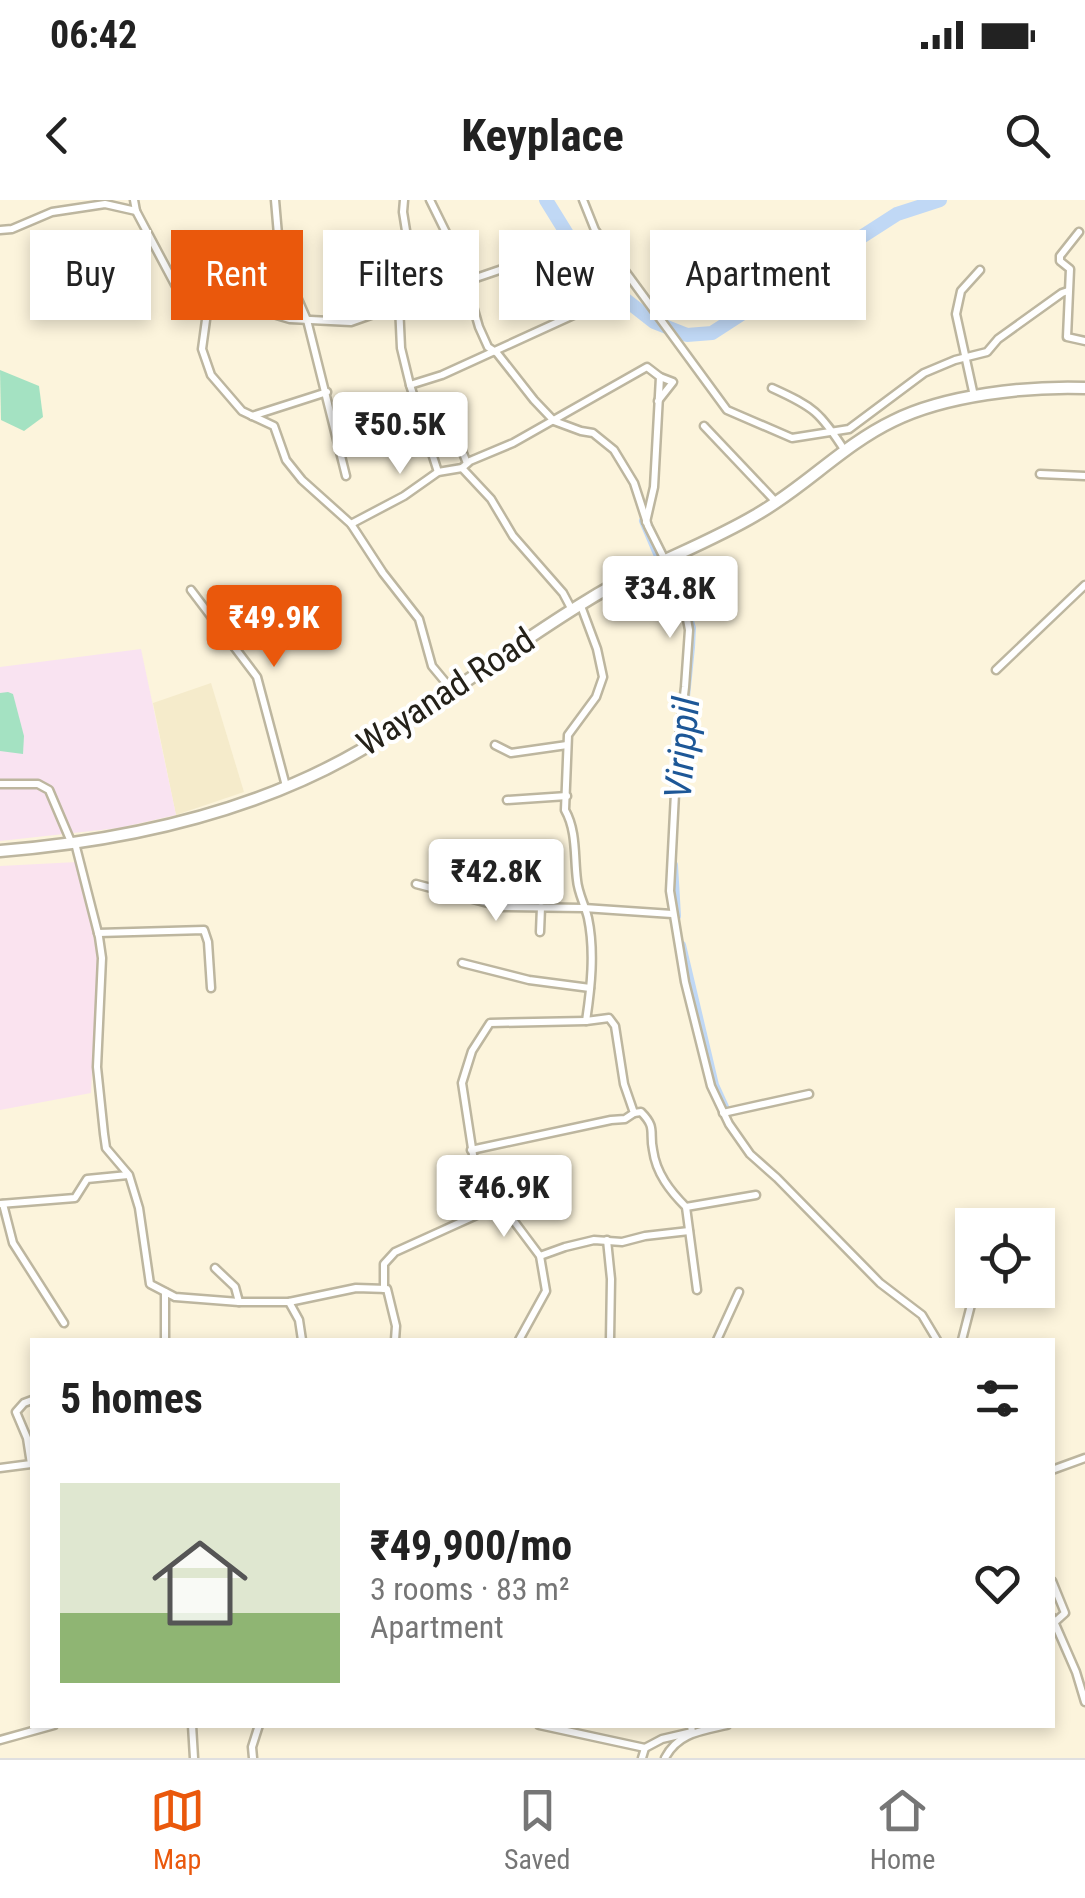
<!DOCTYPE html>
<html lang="en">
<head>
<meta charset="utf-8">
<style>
  body { margin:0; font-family:"Roboto Condensed",sans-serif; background:#f6f6f6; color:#222; height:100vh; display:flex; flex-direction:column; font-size:38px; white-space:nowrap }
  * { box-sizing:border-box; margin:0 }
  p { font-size:32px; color:#767676 }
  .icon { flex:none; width:55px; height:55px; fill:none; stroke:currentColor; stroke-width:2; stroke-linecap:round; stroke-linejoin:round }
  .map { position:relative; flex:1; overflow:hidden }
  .sheet { position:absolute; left:30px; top:1138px; width:1025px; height:390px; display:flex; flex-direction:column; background:#fff; border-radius:0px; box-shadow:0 5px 15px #0003 }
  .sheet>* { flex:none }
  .guide { position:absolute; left:30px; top:30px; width:1025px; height:90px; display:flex; gap:20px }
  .tools { position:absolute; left:955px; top:1008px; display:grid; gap:20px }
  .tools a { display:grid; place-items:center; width:100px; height:100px; border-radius:0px; background:#fff; box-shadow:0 5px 15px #0003; font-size:50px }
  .price { position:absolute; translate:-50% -85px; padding:0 22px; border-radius:10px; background:#fff; color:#222; font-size:32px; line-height:65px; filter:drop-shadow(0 2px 5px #0008) }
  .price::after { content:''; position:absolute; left:50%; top:60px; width:30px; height:22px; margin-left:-15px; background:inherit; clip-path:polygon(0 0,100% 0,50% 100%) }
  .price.active { background:#ea580c; color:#fff }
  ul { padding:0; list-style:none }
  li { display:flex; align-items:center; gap:30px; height:250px; padding:0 30px }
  li span { display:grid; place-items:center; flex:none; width:280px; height:200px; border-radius:0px; color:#555 }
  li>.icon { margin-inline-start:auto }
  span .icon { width:120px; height:120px; fill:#fffc; stroke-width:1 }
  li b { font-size:42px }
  h2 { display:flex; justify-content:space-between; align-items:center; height:120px; padding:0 30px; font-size:42px }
  .tag { padding:0 35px; border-radius:0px; background:#fff; box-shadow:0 5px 15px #0003; font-size:35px; line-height:90px }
  .tag.active { background:#ea580c; color:#fff }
  .status { display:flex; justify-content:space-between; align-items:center; height:70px; padding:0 50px; background:#fff; direction:ltr }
  .status svg { height:28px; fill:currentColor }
  header { display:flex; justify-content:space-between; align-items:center; height:130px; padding:0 30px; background:#fff; font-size:45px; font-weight:700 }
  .tab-bar { display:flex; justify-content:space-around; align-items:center; height:140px; border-top:2px solid #e0e0e0; background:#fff; font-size:28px; color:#767676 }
  .tab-bar a { display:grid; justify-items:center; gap:5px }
  .tab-bar .active { color:#ea580c }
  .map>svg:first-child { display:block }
</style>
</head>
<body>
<div class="status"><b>06:42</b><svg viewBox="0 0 49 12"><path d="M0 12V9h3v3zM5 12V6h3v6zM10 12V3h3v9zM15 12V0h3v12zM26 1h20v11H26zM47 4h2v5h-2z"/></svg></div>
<header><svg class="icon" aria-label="back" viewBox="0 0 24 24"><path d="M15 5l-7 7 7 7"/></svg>Keyplace<svg class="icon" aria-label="search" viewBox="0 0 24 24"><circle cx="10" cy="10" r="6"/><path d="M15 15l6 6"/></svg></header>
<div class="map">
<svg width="1085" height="1558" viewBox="0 0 1085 1558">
  <rect width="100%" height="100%" fill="#fcf4dc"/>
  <!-- built -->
  <path fill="#f5ebcb" d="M211 483 244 592 176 615 153 503Z"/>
  <!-- education -->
  <path fill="#f9e3f1" d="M141 449 176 615 119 628 0 641V467Z"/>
  <!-- medical -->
  <path fill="#fae3ef" d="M77 662 98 751 91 893 0 910V666Z"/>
  <!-- green -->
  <g fill="#a4e2c2">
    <path d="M0 170 39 186 43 217 24 231 1 220Z"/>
    <path d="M8 492 13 494 24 536 23 554 0 551V493Z"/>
  </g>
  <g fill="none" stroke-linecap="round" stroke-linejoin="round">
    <!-- canal -->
    <g stroke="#c0d8f5" stroke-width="8">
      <path d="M643 321 657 354"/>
      <path d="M679 566 691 447 692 428 686 407"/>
      <path d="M674 665 677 716"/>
      <path d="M682 745 715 885 725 907"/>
    </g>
    <!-- river -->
    <path stroke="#c0d8f5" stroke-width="14" d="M546 0 572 42 608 86 654 122 687 135 712 133 897 14 940 0"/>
    <!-- street casing -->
    <g stroke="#bdb69f" stroke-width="11">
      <g id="street">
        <path d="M134 0 136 11 179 92 236 103 290 119 351 122 399 105H437L467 81 552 52"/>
        <path d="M275 0 280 58 307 120 346 276"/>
        <path d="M404 0 403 12 418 105"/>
        <path d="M430 0 460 61 479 127 488 147 497 153 534 200 554 221 581 231 593 233 614 250 634 283 648 326 665 360"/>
        <path d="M583 0 595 30 727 210 792 238 849 229 924 173 955 160 987 152 998 139 1062 93 1068 91"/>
        <path d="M0 30 12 29 52 12 105 4 136 11"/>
        <path d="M1079 32 1060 56V61L1070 69 1067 137 1085 141"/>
        <path d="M352 90 414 70 451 48"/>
        <path d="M209 98 202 149 211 175 242 211 274 226 286 260 302 280 351 324 383 373 419 419 432 466 452 490"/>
        <path d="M399 105 401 148 410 185 438 272"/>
        <path d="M410 185 442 175 591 107"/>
        <path d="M772 188C814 207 820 212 845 251"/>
        <path d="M974 196 956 114 961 91 980 70"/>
        <path d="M658 201 673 182 660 177"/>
        <path d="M442 202 467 263"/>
        <path d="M252 216 327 192"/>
        <path d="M704 226 776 302"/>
        <path d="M462 268 491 299 513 336 563 393 572 410"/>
        <path d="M1040 274 1085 276"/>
        <path d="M351 324 404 296 438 272 462 268 470 261 513 243 647 167 660 177 654 287 646 322"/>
        <path d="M652 366 681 404 686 414 689 430 685 487 677 554 670 691 685 782 711 886 729 924 750 954 777 978 880 1083 922 1115 937 1140"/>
        <path d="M191 390 257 477 286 586"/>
        <path d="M996 470 1085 385"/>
        <path d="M495 545 511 553 567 545"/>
        <path d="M0 584H38L49 590 72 644"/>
        <path d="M507 600 567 596"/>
        <path d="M75 643 99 737 102 758 97 867 104 934 106 948 129 975 139 1008 150 1084 175 1097 239 1102H289L356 1088 387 1089 396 1126 395 1140"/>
        <path d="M416 684 503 707 584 708 672 714"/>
        <path d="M540 732 541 707"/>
        <path d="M98 733 204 730 208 742 211 788"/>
        <path d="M462 763 529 780 590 788"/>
        <path d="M634 913 641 912C657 928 649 932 653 950 656 973 670 991 686 1007L697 1090"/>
        <path d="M723 913 809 894"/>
        <path d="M471 950 611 920 625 919 634 913 624 884 615 826 609 818 586 821C591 788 595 751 588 718 585 705 578 693 577 680 574 657 577 631 565 610L568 535 596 497 603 477 597 449 581 406"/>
        <path d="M0 1004 75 998 87 979 128 975"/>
        <path d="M3 1004 13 1043 64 1123"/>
        <path d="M686 1007 756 995"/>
        <path d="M607 1040 611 1079 610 1140"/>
        <path d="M540 1056 565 1047 594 1040 622 1042 645 1036 689 1031"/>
        <path d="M215 1068 235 1087 239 1102"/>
        <path d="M384 1089V1064L395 1052 501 1004"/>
        <path d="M289 1102 299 1120 302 1140"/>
        <path d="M165 1140V1092"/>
        <path d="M519 1140 546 1091 540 1056 501 1004 477 981 462 883 472 851 490 823 586 821"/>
        <path d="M717 1140 739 1092"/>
        <path d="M962 1140 973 1097 978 1090"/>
        <path d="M0 1268 31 1264 27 1238 16 1212 24 1203 32 1200"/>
        <path d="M1052 1270 1085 1258"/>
        <path d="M1052 1381 1065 1413 1055 1422"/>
        <path d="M1052 1417 1076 1472 1085 1502"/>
        <path d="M192 1525 194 1558"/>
        <path d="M539 1525 645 1548"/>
        <path d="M0 1540 54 1525"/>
        <path d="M253 1558 252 1547 259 1525"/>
        <path d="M642 1558 645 1548 662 1539 692 1532 691 1525"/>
        <path d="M665 1558C678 1533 701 1531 727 1525"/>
      </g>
    </g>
    <!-- highway casing -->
    <g stroke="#bdb69f" stroke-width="15">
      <path id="highway" d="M0 651C124 641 253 613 361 550 439 504 510 447 588 400 641 367 702 347 756 315 804 288 843 245 893 221 945 195 1027 186 1085 188"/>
    </g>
    <!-- street -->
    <use href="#street" stroke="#fff" stroke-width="6"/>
    <!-- highway -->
    <use href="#highway" stroke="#fff" stroke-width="10"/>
  </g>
  <g text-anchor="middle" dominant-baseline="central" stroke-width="8" stroke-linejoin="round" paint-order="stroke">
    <!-- street labels -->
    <g font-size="35" fill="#242119" stroke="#fff">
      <text transform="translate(446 492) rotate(-33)">Wayanad Road</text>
    </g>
    <!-- water labels -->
    <g font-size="38" font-style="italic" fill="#1d5797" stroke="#fff">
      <text transform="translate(682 548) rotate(-85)">Virippil</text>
    </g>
  </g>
</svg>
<div class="tools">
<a><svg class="icon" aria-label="locate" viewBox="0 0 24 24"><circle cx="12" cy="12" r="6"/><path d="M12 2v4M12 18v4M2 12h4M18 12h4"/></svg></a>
</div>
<b class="price" style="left:400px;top:277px">₹50.5K</b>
<b class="price" style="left:670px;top:441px">₹34.8K</b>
<b class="price active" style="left:274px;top:470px">₹49.9K</b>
<b class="price" style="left:496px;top:724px">₹42.8K</b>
<b class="price" style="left:504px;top:1040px">₹46.9K</b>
<div class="guide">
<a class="tag">Buy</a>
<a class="tag active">Rent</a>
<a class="tag">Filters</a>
<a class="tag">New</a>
<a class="tag">Apartment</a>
</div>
<section class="sheet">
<h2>5 homes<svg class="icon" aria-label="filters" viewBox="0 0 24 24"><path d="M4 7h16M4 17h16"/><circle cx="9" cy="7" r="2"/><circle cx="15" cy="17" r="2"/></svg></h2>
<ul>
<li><span style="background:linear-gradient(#dfe7d0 65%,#8fb573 0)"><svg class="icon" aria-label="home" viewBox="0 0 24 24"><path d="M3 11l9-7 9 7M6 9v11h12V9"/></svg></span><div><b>₹49,900/mo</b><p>3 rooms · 83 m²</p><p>Apartment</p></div><svg class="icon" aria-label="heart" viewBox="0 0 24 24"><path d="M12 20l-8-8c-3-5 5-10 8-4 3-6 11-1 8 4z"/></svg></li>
</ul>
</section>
</div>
<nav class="tab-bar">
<a class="active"><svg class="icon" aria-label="map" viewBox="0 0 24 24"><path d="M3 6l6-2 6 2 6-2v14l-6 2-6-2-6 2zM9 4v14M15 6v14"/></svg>Map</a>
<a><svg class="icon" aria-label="saved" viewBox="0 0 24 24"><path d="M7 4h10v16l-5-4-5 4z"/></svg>Saved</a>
<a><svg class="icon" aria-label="home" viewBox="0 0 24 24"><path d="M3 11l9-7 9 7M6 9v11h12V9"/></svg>Home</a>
</nav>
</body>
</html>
